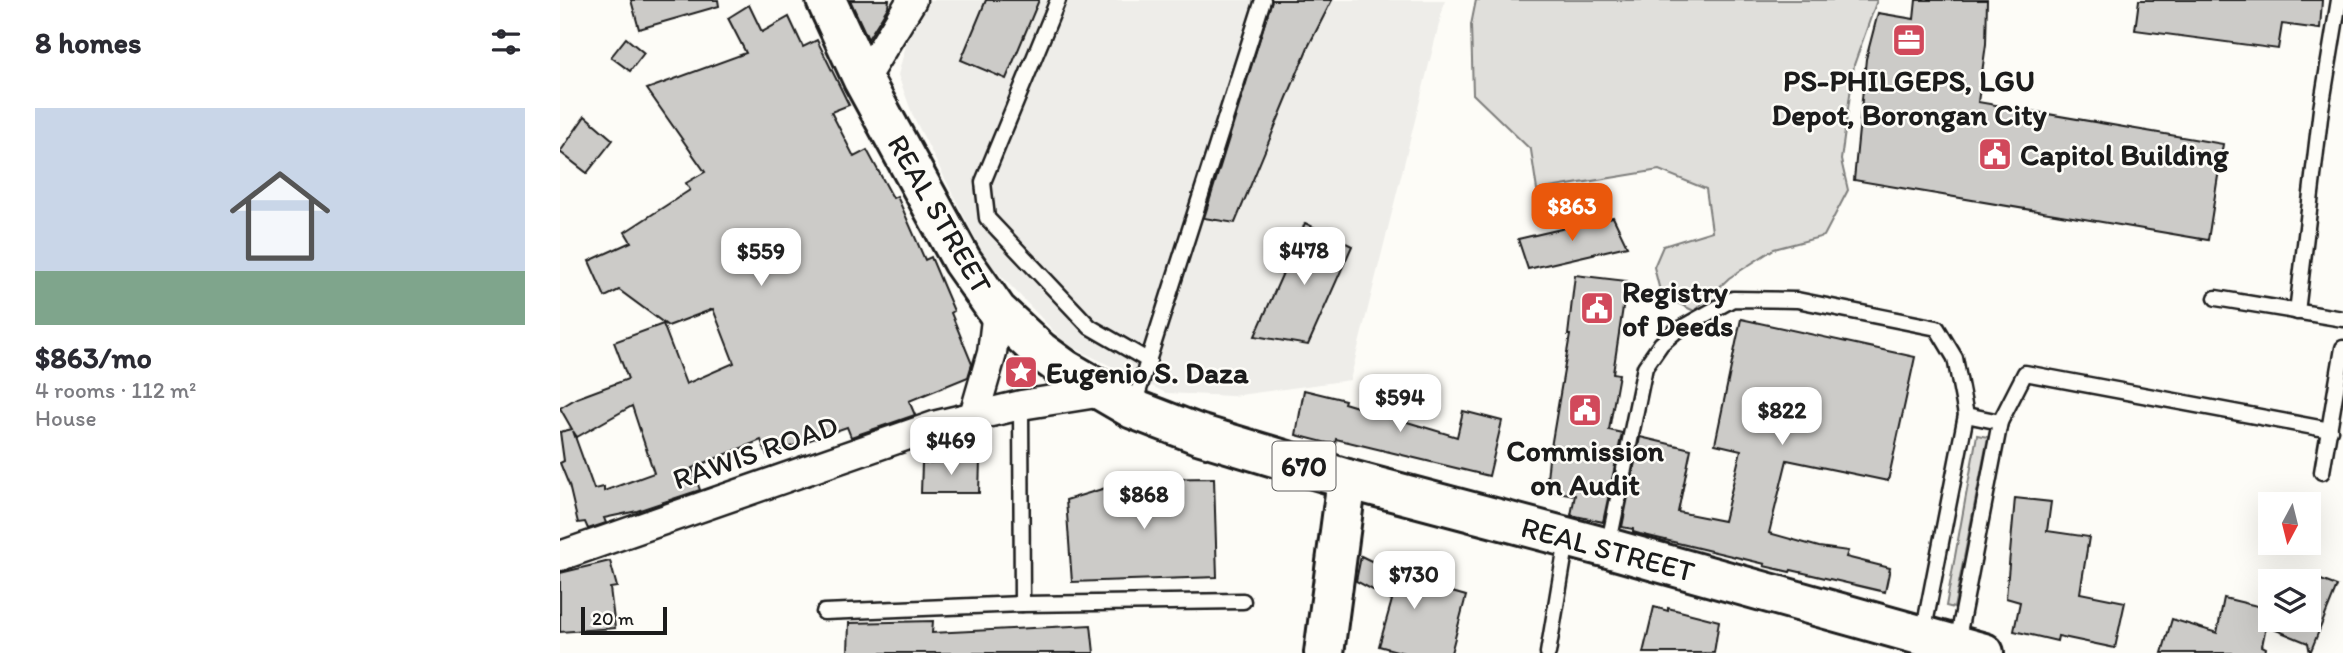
<!DOCTYPE html>
<html lang="en">
<head>
<meta charset="utf-8">
<style>
  body { margin:0; font-family:Itim,sans-serif; background:#f7f7f7; color:#2b2b33; height:100vh; display:flex; flex-direction:column; font-size:26px; white-space:nowrap }
  * { box-sizing:border-box; margin:0 }
  p { font-size:23px; color:#7c7c81 }
  .icon { flex:none; width:38px; height:38px; fill:none; stroke:currentColor; stroke-width:2; stroke-linecap:round; stroke-linejoin:round }
  .map { position:relative; flex:1; overflow:hidden }
  .drawer { display:flex; flex-direction:column; background:#fff; width:560px }
  .drawer>* { flex:none }
  .needle { width:46px; rotate:187deg }
  .controls { position:absolute; left:1698px; top:492px; display:grid; gap:14px }
  .controls a { display:grid; place-items:center; width:63px; height:63px; border-radius:0px; background:#fff; box-shadow:0 7px 28px #0002; font-size:35px }
  .scale { position:absolute; left:21px; bottom:18px; width:86px; box-sizing:border-box; padding-left:7px; border:4px solid #1c1c1c; border-top:0; font-size:19px; line-height:24px; white-space:nowrap; color:#1c1c1c; -webkit-text-stroke:5px #fdfcf7; paint-order:stroke }
  .price { position:absolute; translate:-50% -60px; padding:0 16px; border-radius:14px; background:#fff; color:#222; font-size:23px; line-height:46px; filter:drop-shadow(0 2px 4px #0008) }
  .price::after { content:''; position:absolute; left:50%; top:42px; width:21px; height:16px; margin-left:-10px; background:inherit; clip-path:polygon(0 0,100% 0,50% 100%) }
  .price.active { background:#ea580c; color:#fff }
  ul { padding:0; list-style:none }
  li { display:grid; align-content:center; gap:14px; height:371px; padding:0 35px }
  li+li { border-top:2px solid #e1e1e2 }
  li span { display:grid; place-items:center; height:217px; border-radius:0px; color:#555 }
  li>.icon { margin-inline-start:auto }
  span .icon { width:126px; height:126px; fill:#fffc; stroke-width:1 }
  li b { font-size:30px }
  h2 { display:flex; justify-content:space-between; align-items:center; height:84px; padding:0 35px; font-size:30px }
  main { display:flex; flex:1; min-height:0 }
  .map>svg:first-child { display:block }
</style>
</head>
<body>
<main>
<section class="drawer">
<h2>8 homes<svg class="icon" aria-label="filters" viewBox="0 0 24 24"><path d="M4 7h16M4 17h16"/><circle cx="9" cy="7" r="2"/><circle cx="15" cy="17" r="2"/></svg></h2>
<ul>
<li><span style="background:linear-gradient(#c9d6e8 75%,#7fa58c 0)"><svg class="icon" aria-label="home" viewBox="0 0 24 24"><path d="M3 11l9-7 9 7M6 9v11h12V9"/></svg></span><div><b>$863/mo</b><p>4 rooms · 112 m²</p><p>House</p></div></li>
</ul>
</section>
<div class="map">
<svg width="1783" height="653" viewBox="0 0 1783 653">
  <rect width="100%" height="100%" fill="#fdfcf7"/>
  <filter id="ink" filterUnits="userSpaceOnUse"><feTurbulence type="fractalNoise" baseFrequency=".0143" numOctaves="2"/><feDisplacementMap in="SourceGraphic" scale="14" xChannelSelector="R" yChannelSelector="G"/><feConvolveMatrix kernelMatrix="1 2 1 2 8 2 1 2 1" color-interpolation-filters="sRGB"/></filter>
  <g filter="url(#ink)">
    <!-- built -->
    <path fill="#eeede9" d="M369 0H885L790 380 672 396 606 393 506 344 427 261 353 116 338 75 348 37Z"/>
    <!-- green -->
    <g fill="#e0dfdb" stroke="#7e7e7c" stroke-width="2">
      <path d="M916 0H1317L1294 65 1281 160 1288 190 1264 236 1214 249 1169 278 1134 311 1101 295 1094 267 1103 246 1152 231 1146 189 1099 170 977 190 971 150 913 94 911 25Z"/>
      <path d="M1417 435 1428 437 1394 608 1386 606Z"/>
    </g>
    <!-- building -->
    <g fill="#cccbc8" stroke="#1c1c1c" stroke-width="2" fill-rule="evenodd">
      <path d="M71 0H158L159 6 79 29Z"/>
      <path d="M290 0H329L328 7 308 39Z"/>
      <path d="M426 0H479L446 79 401 60Z"/>
      <path d="M712 0H772L748 47 675 223 644 218Z"/>
      <path d="M1356 0H1427L1426 44 1418 102 1663 144 1648 240 1294 180 1306 59 1318 13 1354 19Z"/>
      <path d="M1579 0H1762L1760 29 1722 24 1718 49 1575 30Z"/>
      <path d="M189 5 202 32 229 17 243 47 257 40 289 105 271 112 294 157 307 150 333 198 337 196 365 260 371 257 394 311 391 313 412 364 408 377 349 401 355 415 291 437 287 427 207 455 201 440 132 468 140 490 77 511 44 518 46 523 28 529 25 522 18 523 9 485 0 463 4 461 0 432 12 429 0 408 17 398 68 379 54 342 103 324 126 384 174 363 153 309 108 326 59 290 45 297 29 261 71 242 65 232 130 190 126 183 145 172 87 89 186 53 168 18ZM72 406 94 473 44 491V487L34 489 13 431 17 437Z"/>
      <path d="M66 38 84 53 70 71 51 57Z"/>
      <path d="M25 116 53 140 27 173 0 152Z"/>
      <path d="M1053 217 1067 246 968 269 958 239Z"/>
      <path d="M745 223 792 246 748 345 695 336Z"/>
      <path d="M1015 275 1067 281 1053 373 1059 374 1049 430 1062 433 1043 522 1011 515 1015 495 986 490 989 459 1010 335H1008Z"/>
      <path d="M1181 319 1355 357 1328 481 1227 460 1209 533 1259 547 1288 551 1286 557 1330 568 1325 592 1231 570 1230 572 1204 566 1205 564 1080 534 1073 532V529L1062 527 1080 437 1131 449 1118 512 1164 521 1181 450 1155 444Z"/>
      <path d="M744 390 785 400 784 403 897 437 903 411 942 421 929 476 776 439 775 445 736 435Z"/>
      <path d="M420 460 419 493H361L362 463Z"/>
      <path d="M654 478 657 577 512 582 506 500 575 479Z"/>
      <path d="M1455 498 1491 502 1487 531 1529 537 1520 593 1565 602 1555 648 1498 636 1497 641 1454 631 1460 602 1446 598Z"/>
      <path d="M801 556 853 581 906 596 891 653H844L819 646 832 600 796 581Z"/>
      <path d="M50 561 57 587 50 588 55 628 0 632V573Z"/>
      <path d="M1748 575 1777 586 1750 653 1748 643 1706 626 1702 646 1706 648 1705 653H1602L1612 619 1657 633 1664 598 1710 609V620H1748Z"/>
      <path d="M1094 607 1108 611V608L1159 621 1154 653H1083Z"/>
      <path d="M373 621 372 633 531 625 534 653H288L289 623Z"/>
    </g>
    <g fill="none" stroke-linecap="round" stroke-linejoin="round">
      <!-- lane casing -->
      <g stroke="#1c1c1c" stroke-width="19">
        <g id="lane">
          <path d="M498 0 423 182 427 218 530 327 589 361"/>
          <path d="M1656 298 1783 319"/>
          <path d="M1737 312 1761 109 1779 0"/>
          <path d="M461 405 462 604"/>
          <path d="M573 408 703 0"/>
          <path d="M1406 415 1440 422"/>
          <path d="M1762 472 1783 348"/>
          <path d="M1048 547 1085 367 1101 344 1116 331 1173 299 1237 300 1377 328 1395 358 1406 415 1363 634"/>
          <path d="M264 612 462 604 683 601"/>
          <path d="M1397 643 1440 422 1465 373 1770 430"/>
          <path d="M988 653 1007 540"/>
        </g>
      </g>
      <!-- street casing -->
      <g stroke="#1c1c1c" stroke-width="33">
        <g id="street">
          <path d="M303 80 352 0"/>
          <path d="M414 415 432 353 437 311"/>
          <path d="M0 556 377 425 461 405 543 392"/>
        </g>
      </g>
      <!-- secondary casing -->
      <g stroke="#1c1c1c" stroke-width="44">
        <path id="secondary" d="M764 653 787 479"/>
      </g>
      <!-- primary casing -->
      <g stroke="#1c1c1c" stroke-width="44">
        <path id="primary" d="M266 0 303 80 402 261 437 311 480 351 506 370 573 409 638 434 787 479 1048 548 1424 653"/>
      </g>
      <!-- lane -->
      <use href="#lane" stroke="#fdfcf7" stroke-width="14"/>
      <!-- street -->
      <use href="#street" stroke="#fdfcf7" stroke-width="28"/>
      <!-- secondary -->
      <use href="#secondary" stroke="#fdfcf7" stroke-width="38"/>
      <!-- primary -->
      <use href="#primary" stroke="#fdfcf7" stroke-width="38"/>
    </g>
  </g>
  <!-- icons -->
  <defs>
    <g id="office-square" transform="scale(1.75)"><rect x="-9" y="-9" width="18" height="18" rx="4" fill="#d1495b" stroke="#fdfcf7"/><path d="M-6-3h4V-5.5h4V-3h4V5H-6ZM-1-4.5V-3h2v-1.5ZM-6 0V1H6V0Z" fill="#fff"/></g>
    <g id="civic-square" transform="scale(1.75)"><rect x="-9" y="-9" width="18" height="18" rx="4" fill="#d1495b" stroke="#fdfcf7"/><path d="M-.6-6.5H3V-4.5H.6V-3L4-1V1h2V6H-6V1h2V-1L-.6-3ZM-1.2 2.5V6h2.4V2.5Z" fill="#fff"/></g>
    <g id="sight-square" transform="scale(1.75)"><rect x="-9" y="-9" width="18" height="18" rx="4" fill="#d1495b" stroke="#fdfcf7"/><path d="M0-6L1.8-2.2L6-1.7L2.9 1.2L3.7 5.4L0 3.3L-3.7 5.4L-2.9 1.2L-6-1.7L-1.8-2.2Z" fill="#fff"/></g>
  </defs>
  <g fill-rule="evenodd">
    <use href="#office-square" x="1349" y="40"/>
    <use href="#civic-square" x="1435" y="154"/>
    <use href="#civic-square" x="1037" y="308"/>
    <use href="#sight-square" x="461" y="372"/>
    <use href="#civic-square" x="1025" y="410"/>
  </g>
  <g text-anchor="middle" dominant-baseline="central" stroke-width="5" stroke-linejoin="round" paint-order="stroke">
    <!-- shield labels -->
    <rect fill="#fdfcf7" stroke="#605f5e" stroke-width="2" x="712.5" y="441.5" width="63" height="49" rx="5"/>
    <g font-size="28" font-weight="bold" fill="#1c1c1c">
      <text x="744" y="466">670</text>
    </g>
    <!-- poi labels -->
    <g font-size="30" font-weight="bold" fill="#1c1c1c" stroke="#fdfcf7" text-anchor="start">
      <text x="1349" y="80" text-anchor="middle">PS-PHILGEPS, LGU<tspan x="1349" dy="34">Depot, Borongan City</tspan></text>
      <text x="1460" y="154">Capitol Building</text>
      <text x="1062" y="291">Registry<tspan x="1062" dy="34">of Deeds</tspan></text>
      <text x="486" y="372">Eugenio S. Daza</text>
      <text x="1025" y="450" text-anchor="middle">Commission<tspan x="1025" dy="34">on Audit</tspan></text>
    </g>
    <!-- street labels -->
    <g font-size="30" fill="#1c1c1c" stroke="#fdfcf7">
      <text transform="translate(380 214) rotate(60)">REAL STREET</text>
      <text transform="translate(195 452) rotate(-19)">RAWIS ROAD</text>
      <text transform="translate(1048 549) rotate(15)">REAL STREET</text>
    </g>
  </g>
</svg>
<div class="controls">
<a><svg class="needle" viewBox="-14 -14 28 28"><path d="M0-13l5 13h-10z" fill="#e53935"/><path d="M0 13l5-13h-10z" fill="#7c7c81"/></svg></a>
<a><svg class="icon" aria-label="layers" viewBox="0 0 24 24"><path d="M12 4l9 5-9 5-9-5zM3 14l9 5 9-5"/></svg></a>
</div>
<div class="scale">20 m</div>
<b class="price active" style="left:1012px;top:243px">$863</b>
<b class="price" style="left:744px;top:287px">$478</b>
<b class="price" style="left:201px;top:288px">$559</b>
<b class="price" style="left:840px;top:434px">$594</b>
<b class="price" style="left:1222px;top:447px">$822</b>
<b class="price" style="left:391px;top:477px">$469</b>
<b class="price" style="left:584px;top:531px">$868</b>
<b class="price" style="left:854px;top:611px">$730</b>
</div>
</main>
</body>
</html>
